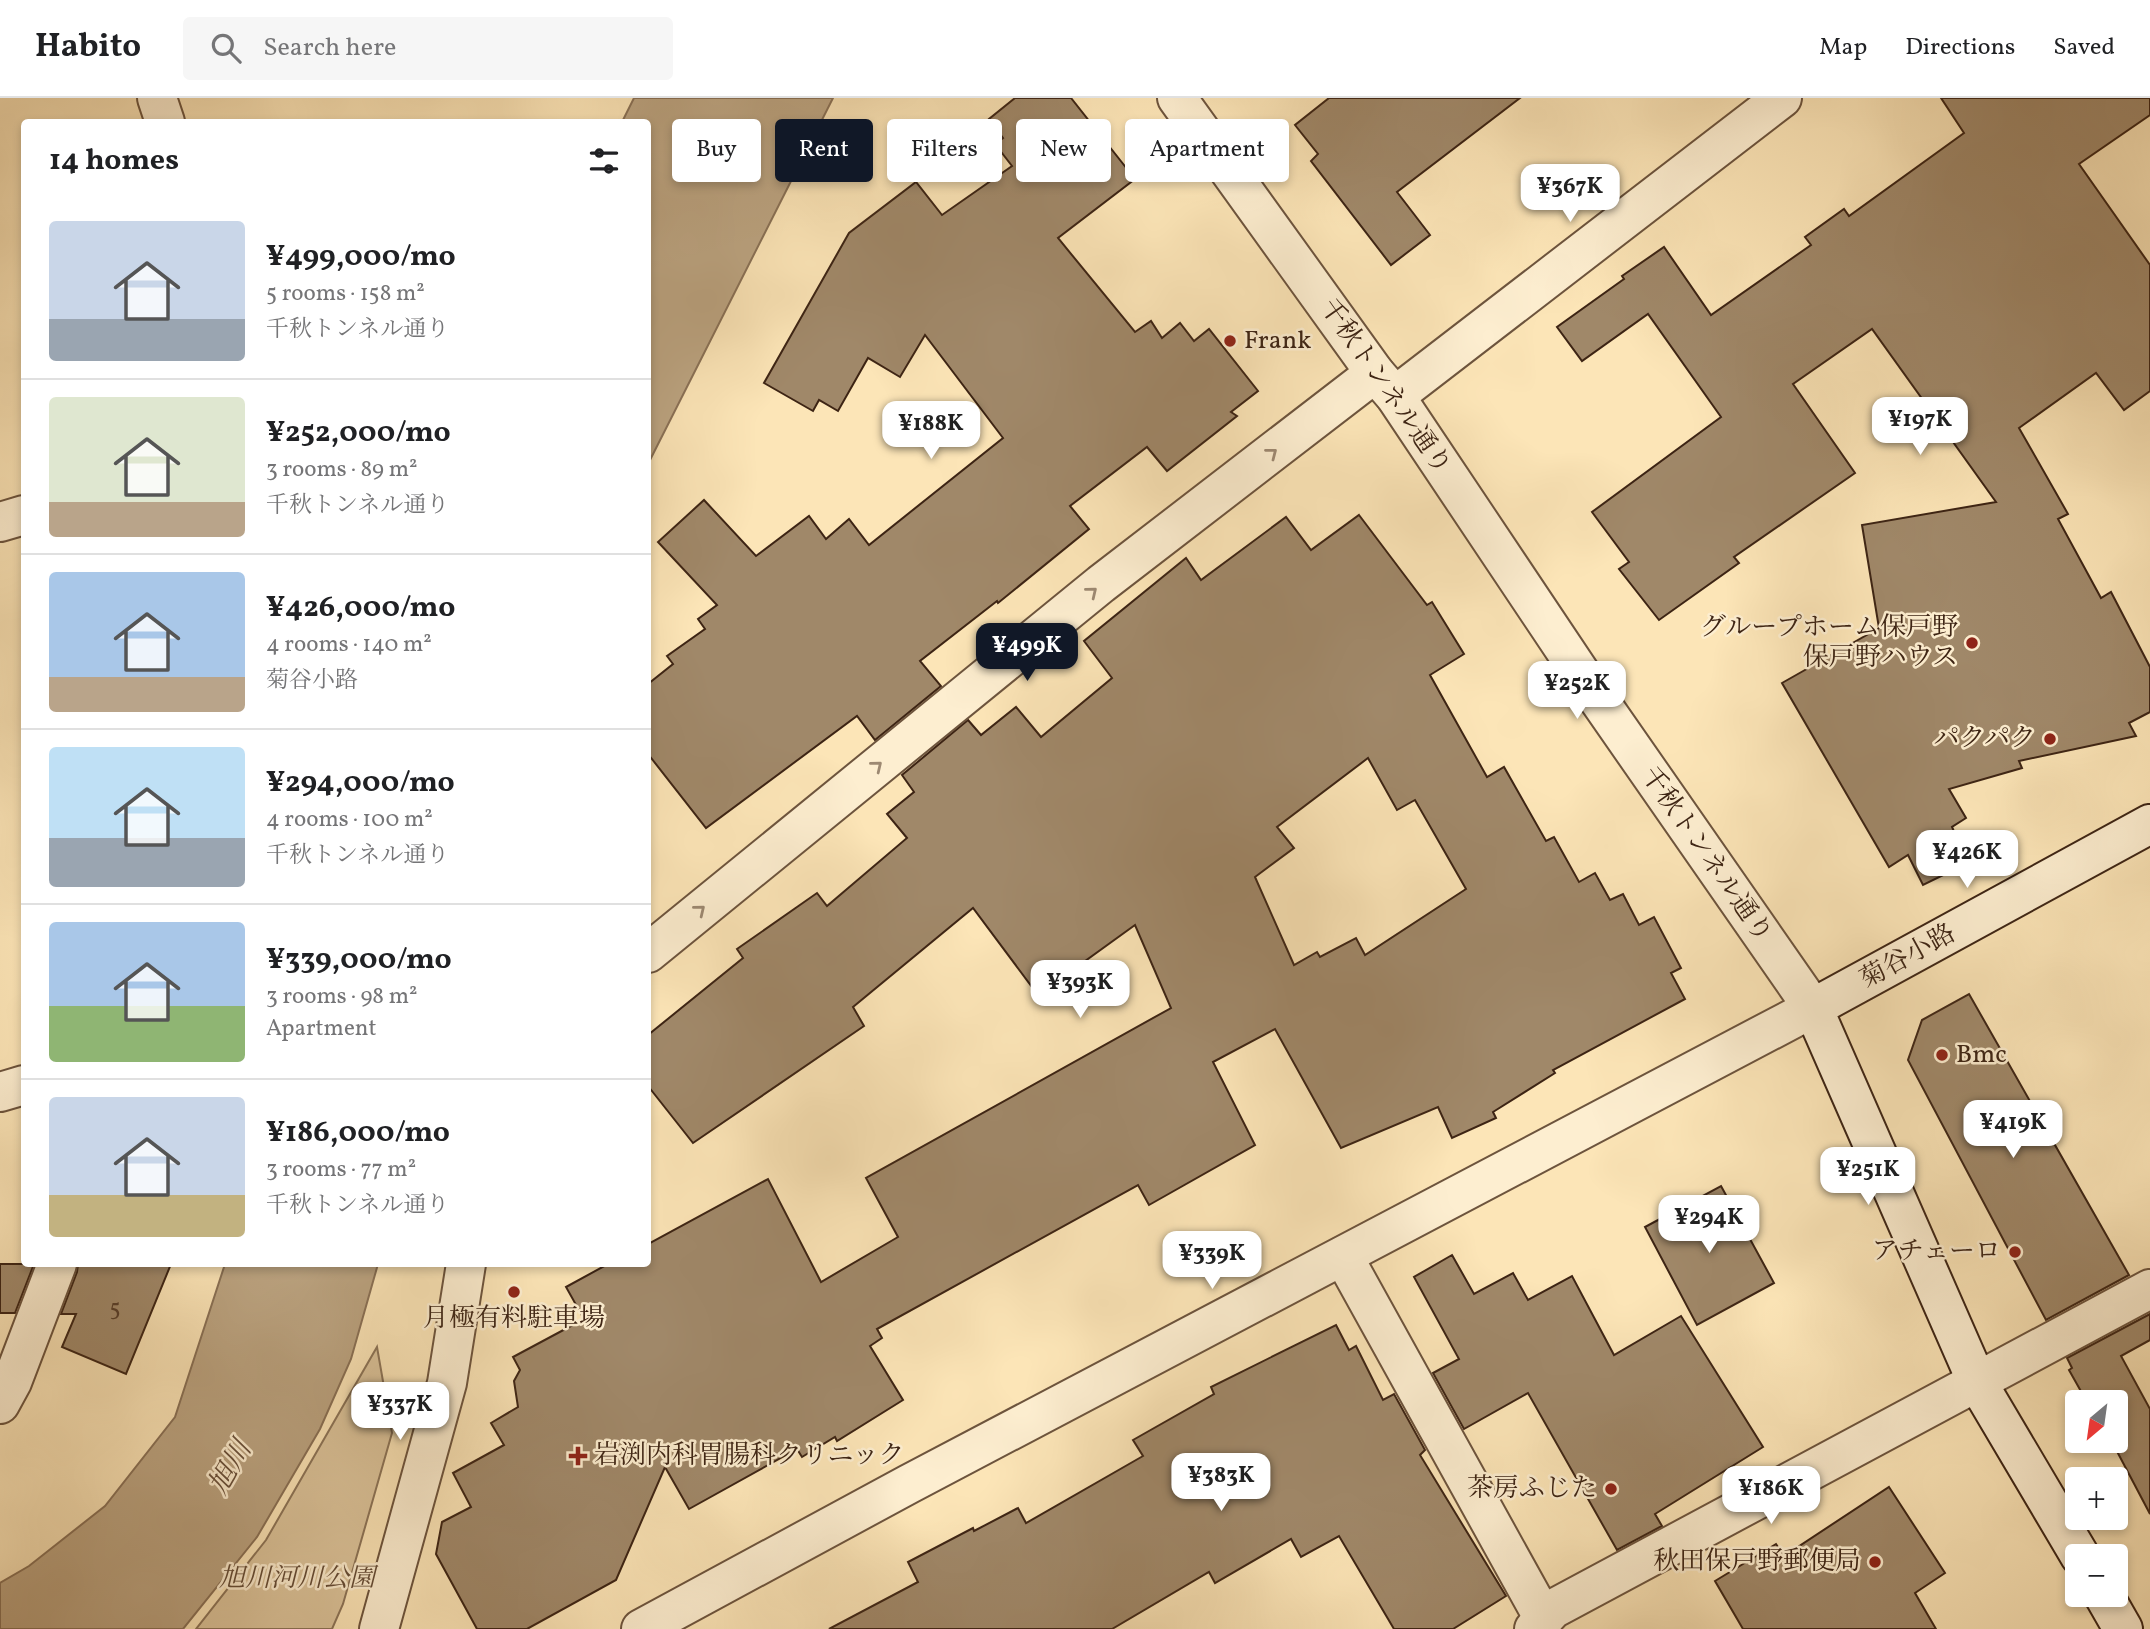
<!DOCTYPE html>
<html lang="en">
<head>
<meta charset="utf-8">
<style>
  body { margin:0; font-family:Vollkorn,"Noto Serif JP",serif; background:#f6f6f6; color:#202124; height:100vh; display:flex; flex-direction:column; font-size:26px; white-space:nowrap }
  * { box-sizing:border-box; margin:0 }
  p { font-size:23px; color:#757577 }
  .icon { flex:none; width:38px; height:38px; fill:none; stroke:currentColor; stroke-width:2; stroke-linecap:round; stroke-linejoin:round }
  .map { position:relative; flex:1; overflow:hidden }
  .details { position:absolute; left:21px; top:21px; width:630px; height:1148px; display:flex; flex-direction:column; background:#fff; border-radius:7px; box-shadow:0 4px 10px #0003 }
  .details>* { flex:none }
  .hud { position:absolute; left:672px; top:21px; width:665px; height:63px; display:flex; gap:14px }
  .needle { width:46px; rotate:209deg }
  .buttons { position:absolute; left:2065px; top:1292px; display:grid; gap:14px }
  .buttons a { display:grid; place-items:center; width:63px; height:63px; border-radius:7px; background:#fff; box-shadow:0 4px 10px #0003; font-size:35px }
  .price { position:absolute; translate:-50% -60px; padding:0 16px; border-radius:14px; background:#fff; color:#222; font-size:23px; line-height:46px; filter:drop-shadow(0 2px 4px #0008) }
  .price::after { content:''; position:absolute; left:50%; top:42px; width:21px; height:16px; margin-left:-10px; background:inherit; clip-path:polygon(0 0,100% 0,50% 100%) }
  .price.current { background:#111827; color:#fff }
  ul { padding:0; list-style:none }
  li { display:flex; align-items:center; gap:21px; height:175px; padding:0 28px }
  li+li { border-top:2px solid #e0e0e0 }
  li span { display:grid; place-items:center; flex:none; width:196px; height:140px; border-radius:7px; color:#555 }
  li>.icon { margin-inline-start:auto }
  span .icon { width:84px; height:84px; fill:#fffc; stroke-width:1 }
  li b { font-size:30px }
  h2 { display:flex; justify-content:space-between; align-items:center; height:84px; padding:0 28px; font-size:30px }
  .tag { padding:0 24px; border-radius:7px; background:#fff; box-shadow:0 4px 10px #0003; font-size:24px; line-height:63px }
  .tag.current { background:#111827; color:#fff }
  header { display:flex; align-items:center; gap:42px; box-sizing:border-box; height:98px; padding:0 35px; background:#fff; border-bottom:2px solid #e0e0e0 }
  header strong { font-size:33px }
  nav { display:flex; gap:38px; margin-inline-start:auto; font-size:24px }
  .search { width:490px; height:63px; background:#f6f6f6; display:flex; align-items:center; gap:18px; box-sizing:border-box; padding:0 24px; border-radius:7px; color:#757577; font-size:26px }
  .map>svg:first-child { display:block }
</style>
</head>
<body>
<header>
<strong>Habito</strong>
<div class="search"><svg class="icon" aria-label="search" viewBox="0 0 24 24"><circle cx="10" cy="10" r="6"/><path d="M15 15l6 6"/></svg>Search here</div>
<nav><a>Map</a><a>Directions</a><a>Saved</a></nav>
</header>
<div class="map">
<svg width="2150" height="1531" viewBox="0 0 2150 1531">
  <rect width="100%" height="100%" fill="#fce5b7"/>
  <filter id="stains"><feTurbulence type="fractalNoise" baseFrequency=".00286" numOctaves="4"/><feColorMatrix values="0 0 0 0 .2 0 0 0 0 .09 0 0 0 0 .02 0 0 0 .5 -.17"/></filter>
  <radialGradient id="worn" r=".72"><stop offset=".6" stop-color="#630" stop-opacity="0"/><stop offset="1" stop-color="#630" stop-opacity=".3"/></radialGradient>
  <!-- green -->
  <path fill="#dcc49b" stroke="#8c7458" stroke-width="2" d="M377 1249 392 1335 343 1506 332 1531H196L266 1442Z"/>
  <!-- water -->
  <g fill="#bba380" stroke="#897055" stroke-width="2">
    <path d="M634 0H833L648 366V24H622Z"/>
    <path d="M225 1166H378L351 1261 320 1331 257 1439 183 1531H0V1485L29 1468 105 1408 175 1319Z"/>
  </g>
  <!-- building -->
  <g fill="#a08869" stroke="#3d2414" stroke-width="2" fill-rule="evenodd">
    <path d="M1015 0H1071L1135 81 1058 140 1135 234 1151 223 1162 240 1180 225 1194 243 1209 231 1258 293 1231 314 1237 318 1167 373 1147 349 1070 408 1089 431 998 505 997 503 920 563 941 588 875 642 857 618 706 730 648 656V586L673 566 667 558 705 531 698 521 717 507 658 444 704 402 756 458 809 418 826 441 849 421 869 447 1003 340 925 237 900 279 868 260 838 313 819 302 813 313 764 285 849 135 916 84 942 117 1012 68 995 46 1003 40 989 21Z"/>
    <path d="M1329 0H1520L1397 94 1430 137 1391 167 1311 63 1318 56 1295 27Z"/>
    <path d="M1941 0H2150V17L2079 66 2150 167V293L2124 312 2096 275 2019 330 2068 416 2058 421 2101 500 2111 494 2150 569V614L2129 625 2136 638 2019 663 2022 670 1949 691 1966 720 1952 729 1968 765 1923 787 1908 757 1889 769 1782 585 1879 530 1862 427 1996 404 1872 231 1793 286 1855 375 1734 459 1739 465 1659 522 1619 471 1629 464 1592 414 1721 319 1648 216 1582 263 1557 229 1624 181 1622 178 1664 149 1711 217 1811 147 1805 139 1844 111 1849 118 1964 35Z"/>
    <path d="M1359 417 1427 507 1432 504 1464 556 1430 577 1487 679 1504 669 1546 743 1554 739 1579 784 1595 775 1610 802 1623 796 1639 827 1654 819 1681 870 1671 875 1685 901 1553 972 1555 975 1493 1014 1496 1020 1452 1040 1438 1009 1341 1050 1275 931 1213 964 1255 1047 1149 1107 1138 1087 877 1231 882 1240 870 1248 903 1302 837 1343 835 1339 802 1359 797 1351 689 1411 665 1369 616 1482 527 1531H477L436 1456 442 1424 471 1409 453 1375 504 1347 491 1325 518 1309 514 1283 520 1272 513 1259 584 1221 566 1189 608 1166H648V1146L768 1081 821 1184 898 1139 866 1080 1171 910 1135 827 1038 897 973 810 853 909 864 928 693 1045 648 988V937L743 860 737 851 817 795 827 808 907 740 887 716 914 694 902 677 968 622 981 637 1016 609 1041 639 1112 580 1084 543 1186 460 1201 482 1286 419 1311 452ZM1368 660 1397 712 1415 702 1466 791 1365 857 1356 840 1320 859 1317 854 1294 867 1255 779 1294 750 1277 729Z"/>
    <path d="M1969 896 2129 1177 2046 1222 1908 962 1922 922Z"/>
    <path d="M1721 1088 1774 1185 1697 1227 1645 1129Z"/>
    <path d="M1452 1157 1474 1196 1513 1175 1528 1202 1572 1178 1614 1257 1681 1218 1763 1349 1655 1416 1662 1428 1617 1452 1528 1295 1464 1331 1433 1275 1459 1261 1414 1179Z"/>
    <path d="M0 1166H34L15 1215H0Z"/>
    <path d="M78 1166H171L126 1276 62 1249 76 1216H61L77 1174Z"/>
    <path d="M2150 1216V1242L2121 1258 2150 1311V1416L2111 1342H2116V1304H2087L2069 1272 2072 1270 2067 1260Z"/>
    <path d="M1336 1227 1349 1252 1356 1248 1383 1302 1394 1296 1425 1352 1420 1357 1506 1498 1453 1531H1394L1339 1438 1301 1459 1291 1441 1215 1485 1209 1474 1112 1531H829L918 1484 908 1464 973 1430 974 1433 1018 1410 1026 1425 1143 1358 1133 1342 1214 1296 1211 1289Z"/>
    <path d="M1889 1389 1945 1475 1915 1495 1936 1531H1743L1715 1483 1776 1446 1784 1458Z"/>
  </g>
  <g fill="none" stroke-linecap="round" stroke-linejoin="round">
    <!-- minor casing -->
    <g stroke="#6d543d" stroke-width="42">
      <g id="minor">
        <path d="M157 0 165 24"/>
        <path d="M1395 298 1782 0"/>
        <path d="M0 424 24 417"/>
        <path d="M648 855 1101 486 1375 275"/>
        <path d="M0 994 24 987"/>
        <path d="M1343 1158 1544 1521"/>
        <path d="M0 1306 12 1284 57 1166"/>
        <path d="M379 1531 447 1285 466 1166"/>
        <path d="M1534 1531 1553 1511 2150 1191"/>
      </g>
    </g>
    <!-- tertiary casing -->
    <g stroke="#6d543d" stroke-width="42">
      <path id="tertiary" d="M641 1531 909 1386 1813 910 1589 588 1395 298 1375 275 1177 0"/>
    </g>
    <!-- secondary casing -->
    <g stroke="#3d2414" stroke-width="42">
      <g id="secondary">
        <path d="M2080 1458 1977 1284 1813 910 2150 726"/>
        <path d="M2103 1496 2123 1531"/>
      </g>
    </g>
    <!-- minor -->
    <use href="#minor" stroke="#fdeed0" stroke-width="38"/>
    <!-- tertiary -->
    <use href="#tertiary" stroke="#fdeed0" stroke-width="38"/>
    <!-- secondary -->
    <use href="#secondary" stroke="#fdeed0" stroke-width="38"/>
  </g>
  <!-- one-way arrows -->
  <defs><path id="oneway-chevron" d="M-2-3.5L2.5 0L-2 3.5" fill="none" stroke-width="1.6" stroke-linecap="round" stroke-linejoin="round" transform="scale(1.75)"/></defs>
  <g stroke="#9d8972">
    <use href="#oneway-chevron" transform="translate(1272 355) rotate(-38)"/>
    <use href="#oneway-chevron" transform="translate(1092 494) rotate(-39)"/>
    <use href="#oneway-chevron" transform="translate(877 668) rotate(-39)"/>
    <use href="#oneway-chevron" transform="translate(700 812) rotate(-39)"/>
  </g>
  <!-- markers -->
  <g fill="#8f2418" stroke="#fdeed0" stroke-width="2.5">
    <circle cx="1230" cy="243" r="7"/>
    <circle cx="1972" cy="545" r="7"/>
    <circle cx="2050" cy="641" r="7"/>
    <circle cx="1942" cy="957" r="7"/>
    <circle cx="2015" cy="1154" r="7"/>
    <circle cx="514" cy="1194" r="7"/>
    <path d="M574.5 1347.5h7v7h7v7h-7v7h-7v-7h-7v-7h7z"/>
    <circle cx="1611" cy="1391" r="7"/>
    <circle cx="1875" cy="1464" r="7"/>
  </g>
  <g text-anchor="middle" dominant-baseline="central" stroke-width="5" stroke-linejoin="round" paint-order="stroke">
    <!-- number labels -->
    <g font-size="23" fill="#563d29">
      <text x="115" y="1211">5</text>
    </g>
    <!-- poi labels -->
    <g font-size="26" fill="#3d2414" stroke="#fdeed0" text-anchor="end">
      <text x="1244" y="243" text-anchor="start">Frank</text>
      <text x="1958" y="530">グループホーム保戸野<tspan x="1958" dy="30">保戸野ハウス</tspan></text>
      <text x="2036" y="641">パクパク</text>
      <text x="1956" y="957" text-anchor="start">Bmc</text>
      <text x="2001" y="1154">アチェーロ</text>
      <text x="514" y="1221" text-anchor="middle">月極有料駐車場</text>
      <text x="594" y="1358" text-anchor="start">岩渕内科胃腸科クリニック</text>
      <text x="1597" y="1391">茶房ふじた</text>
      <text x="1861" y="1464">秋田保戸野郵便局</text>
    </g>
    <!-- street labels -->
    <g font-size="26" fill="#3d2414" stroke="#fdeed0">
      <text transform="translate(1385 289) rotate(55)">千秋トンネル通り</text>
      <text transform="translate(1706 757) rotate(55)">千秋トンネル通り</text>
      <text transform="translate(1908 859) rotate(-29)">菊谷小路</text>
    </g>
    <!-- park labels -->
    <g font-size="26" font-style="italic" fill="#654c36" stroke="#fdeed0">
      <text x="297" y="1481">旭川河川公園</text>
    </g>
    <!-- water labels -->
    <g font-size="28" font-style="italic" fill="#69503a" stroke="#fdeed0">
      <text transform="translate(231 1370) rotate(-60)">旭川</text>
    </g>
  </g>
  <rect width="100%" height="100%" filter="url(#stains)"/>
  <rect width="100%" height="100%" fill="url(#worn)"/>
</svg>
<div class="buttons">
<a><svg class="needle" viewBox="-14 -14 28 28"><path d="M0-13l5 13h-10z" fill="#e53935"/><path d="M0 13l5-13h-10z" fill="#757577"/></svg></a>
<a>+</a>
<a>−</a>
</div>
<b class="price" style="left:1570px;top:126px">¥367K</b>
<b class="price" style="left:1920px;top:359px">¥197K</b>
<b class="price" style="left:931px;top:363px">¥188K</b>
<b class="price current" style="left:1027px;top:585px">¥499K</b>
<b class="price" style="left:1577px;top:623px">¥252K</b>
<b class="price" style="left:1967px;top:792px">¥426K</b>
<b class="price" style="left:1080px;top:922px">¥393K</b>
<b class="price" style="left:2013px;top:1062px">¥419K</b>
<b class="price" style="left:1868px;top:1109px">¥251K</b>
<b class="price" style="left:1709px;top:1157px">¥294K</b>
<b class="price" style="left:1212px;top:1193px">¥339K</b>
<b class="price" style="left:400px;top:1344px">¥337K</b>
<b class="price" style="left:1221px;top:1415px">¥383K</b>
<b class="price" style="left:1771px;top:1428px">¥186K</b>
<div class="hud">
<a class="tag">Buy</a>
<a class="tag current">Rent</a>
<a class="tag">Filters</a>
<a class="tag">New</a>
<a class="tag">Apartment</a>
</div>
<section class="details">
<h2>14 homes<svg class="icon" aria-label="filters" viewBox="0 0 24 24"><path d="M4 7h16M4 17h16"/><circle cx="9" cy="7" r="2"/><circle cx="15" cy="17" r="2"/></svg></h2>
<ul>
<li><span style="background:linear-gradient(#c9d6e8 70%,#9aa5b1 0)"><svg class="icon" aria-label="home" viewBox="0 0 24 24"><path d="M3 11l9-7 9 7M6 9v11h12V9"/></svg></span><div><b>¥499,000/mo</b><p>5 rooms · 158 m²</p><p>千秋トンネル通り</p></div></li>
<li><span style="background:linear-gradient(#dfe7d0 75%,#b9a48a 0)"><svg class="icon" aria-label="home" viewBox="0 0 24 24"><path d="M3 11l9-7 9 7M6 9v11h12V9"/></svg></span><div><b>¥252,000/mo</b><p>3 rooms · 89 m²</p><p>千秋トンネル通り</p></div></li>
<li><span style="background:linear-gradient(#a9c7e8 75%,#b9a48a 0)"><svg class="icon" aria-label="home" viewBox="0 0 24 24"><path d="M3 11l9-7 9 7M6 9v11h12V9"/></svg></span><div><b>¥426,000/mo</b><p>4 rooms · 140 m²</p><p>菊谷小路</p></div></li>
<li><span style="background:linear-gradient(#bfe0f5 65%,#9aa5b1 0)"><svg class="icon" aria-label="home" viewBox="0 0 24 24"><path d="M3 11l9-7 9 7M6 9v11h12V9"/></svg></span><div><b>¥294,000/mo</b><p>4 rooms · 100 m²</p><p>千秋トンネル通り</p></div></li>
<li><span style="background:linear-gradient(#a9c7e8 60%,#8fb573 0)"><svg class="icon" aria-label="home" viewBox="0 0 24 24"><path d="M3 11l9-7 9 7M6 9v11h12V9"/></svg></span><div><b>¥339,000/mo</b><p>3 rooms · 98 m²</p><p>Apartment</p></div></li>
<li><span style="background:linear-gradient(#c9d6e8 70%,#c2b280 0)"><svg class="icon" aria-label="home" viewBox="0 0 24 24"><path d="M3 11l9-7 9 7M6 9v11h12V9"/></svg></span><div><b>¥186,000/mo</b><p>3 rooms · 77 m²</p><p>千秋トンネル通り</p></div></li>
</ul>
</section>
</div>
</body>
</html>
